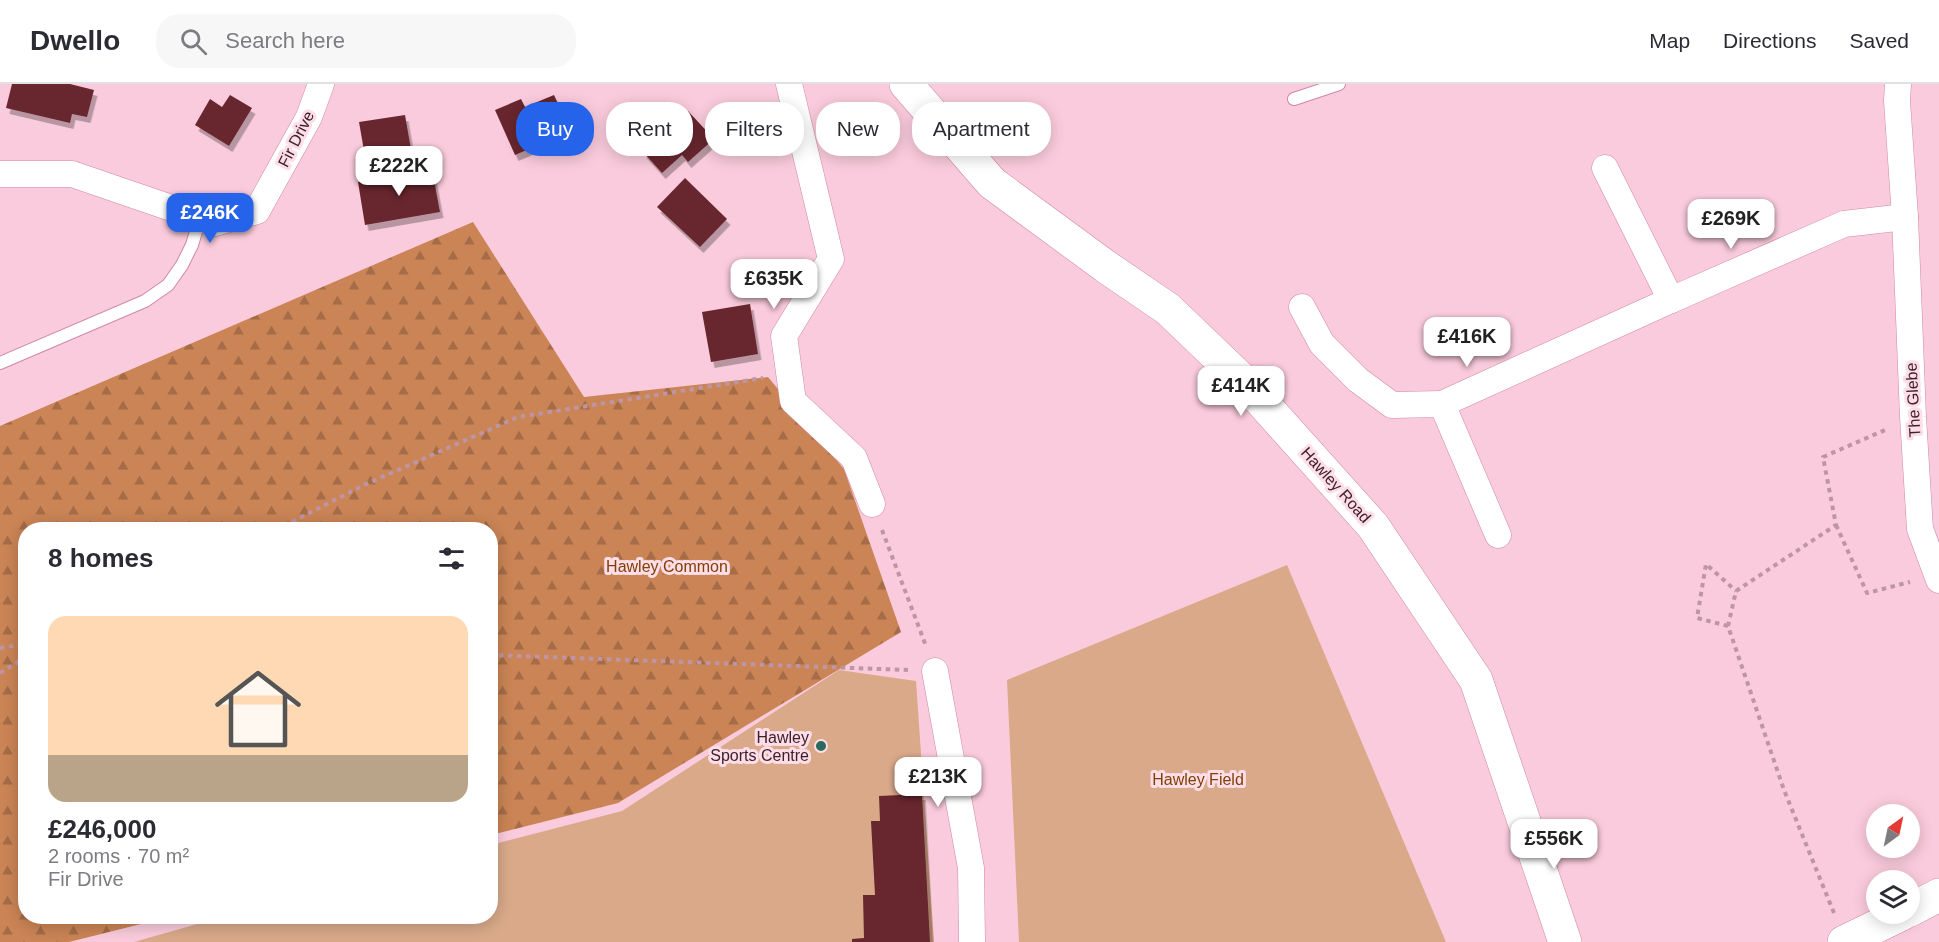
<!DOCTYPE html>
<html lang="en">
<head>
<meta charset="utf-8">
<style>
  body { margin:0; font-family:Helvetica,sans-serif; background:#f7f7f7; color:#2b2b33; height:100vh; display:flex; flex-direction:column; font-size:22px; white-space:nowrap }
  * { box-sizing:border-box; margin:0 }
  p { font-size:20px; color:#7c7c81 }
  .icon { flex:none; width:33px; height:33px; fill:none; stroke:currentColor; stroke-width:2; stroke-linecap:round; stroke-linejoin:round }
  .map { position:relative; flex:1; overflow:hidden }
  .side { position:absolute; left:18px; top:438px; width:480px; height:402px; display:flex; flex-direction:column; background:#fff; border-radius:24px; box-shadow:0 3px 15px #0003 }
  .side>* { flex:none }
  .banner { position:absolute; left:516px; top:18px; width:570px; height:54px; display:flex; gap:12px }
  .needle { width:39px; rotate:33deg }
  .buttons { position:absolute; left:1866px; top:720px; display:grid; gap:12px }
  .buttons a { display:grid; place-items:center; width:54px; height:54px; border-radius:50%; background:#fff; box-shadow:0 3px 15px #0003; font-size:30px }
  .price { position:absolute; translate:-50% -51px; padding:0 14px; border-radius:12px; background:#fff; color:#222; font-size:20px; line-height:39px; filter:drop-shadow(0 2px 3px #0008) }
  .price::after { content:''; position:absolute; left:50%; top:36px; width:18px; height:14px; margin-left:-9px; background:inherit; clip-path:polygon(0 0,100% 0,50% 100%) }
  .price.active { background:#2563eb; color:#fff }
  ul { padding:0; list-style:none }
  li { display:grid; align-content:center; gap:12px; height:318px; padding:0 30px }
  li span { display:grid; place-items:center; height:186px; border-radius:18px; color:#555 }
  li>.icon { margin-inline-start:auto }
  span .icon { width:108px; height:108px; fill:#fffc; stroke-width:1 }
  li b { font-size:26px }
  h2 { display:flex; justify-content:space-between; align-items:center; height:72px; padding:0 30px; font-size:26px }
  .tag { padding:0 21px; border-radius:24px; background:#fff; box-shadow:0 3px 15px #0003; font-size:21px; line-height:54px }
  .tag.active { background:#2563eb; color:#fff }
  header { display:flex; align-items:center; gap:36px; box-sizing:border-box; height:84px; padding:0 30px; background:#fff; border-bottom:2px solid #e1e1e2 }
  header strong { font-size:28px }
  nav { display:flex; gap:33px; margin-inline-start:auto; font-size:21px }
  .search { width:420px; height:54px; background:#f7f7f7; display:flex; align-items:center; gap:15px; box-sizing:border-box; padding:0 21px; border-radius:24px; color:#7c7c81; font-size:22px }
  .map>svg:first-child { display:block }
</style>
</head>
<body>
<header>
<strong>Dwello</strong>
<div class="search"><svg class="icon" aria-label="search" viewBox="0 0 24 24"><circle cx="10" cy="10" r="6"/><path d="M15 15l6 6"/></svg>Search here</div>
<nav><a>Map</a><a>Directions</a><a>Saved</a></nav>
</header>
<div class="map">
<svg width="1939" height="858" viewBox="0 0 1939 858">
  <defs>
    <pattern id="forest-firs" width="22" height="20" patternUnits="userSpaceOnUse" patternTransform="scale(1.5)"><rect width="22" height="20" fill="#ca8455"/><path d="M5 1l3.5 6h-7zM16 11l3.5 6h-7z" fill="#a56c47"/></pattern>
    <filter id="shadow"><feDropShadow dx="3.5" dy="6" stdDeviation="0" flood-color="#0004"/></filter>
  </defs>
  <rect width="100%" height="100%" fill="#facbdc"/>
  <!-- forest -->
  <path fill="url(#forest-firs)" d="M473 138 584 313 768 293 844 385 901 548 618 719 491 751 490 446H26V832L169 833 69 858H0V342Z"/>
  <!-- park -->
  <g fill="#d9a98a">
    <path d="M1287 481 1446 858H1019L1007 596Z"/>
    <path d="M839 586 916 597 934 858H134L222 833 490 832 491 761 622 727Z"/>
  </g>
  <!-- building -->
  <g fill="#68262f" filter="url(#shadow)">
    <path d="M12 0H70L94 6 87 33 72 30 70 39 6 24Z"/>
    <path d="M230 11 252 24 229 62 195 41 210 15 222 23Z"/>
    <path d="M554 11 561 26 571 22 581 43 515 71 495 26 521 15 525 23Z"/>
    <path d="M688 27 714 55 688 78 682 71 662 89 643 68Z"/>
    <path d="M405 31 413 77 367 84 359 38Z"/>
    <path d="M432 85 440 128 365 141 358 98Z"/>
    <path d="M685 94 727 135 700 163 657 123Z"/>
    <path d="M750 220 758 270 711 278 702 228Z"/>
    <path d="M922 710 930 858H852V855L864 854 863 811H875L871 737H880L879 712Z"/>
  </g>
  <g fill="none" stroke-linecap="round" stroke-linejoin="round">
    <!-- lane casing -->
    <g stroke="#d088a5" stroke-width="14">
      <g id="lane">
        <path d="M1294 15 1339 0"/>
        <path d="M0 279 145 217 168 201 182 181 192 161 200 134"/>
        <path d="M901 690 953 687"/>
      </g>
    </g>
    <!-- street casing -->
    <g stroke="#d088a5" stroke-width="27">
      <g id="street">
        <path d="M789 0 831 175 784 252 793 317 854 374 872 420"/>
        <path d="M1898 0 1897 17 1905 133 1913 333 1920 445 1939 496"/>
        <path d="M1605 84 1671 216 1844 140 1905 133"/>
        <path d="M0 90H72L215 139 257 127 309 33 321 0"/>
        <path d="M1302 223 1322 260 1358 296 1392 321 1442 320"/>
        <path d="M1498 451 1442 320 1671 216"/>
        <path d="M935 587 971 784 972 858"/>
      </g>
    </g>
    <!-- secondary casing -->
    <g stroke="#d088a5" stroke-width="34">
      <g id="secondary">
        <path d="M906 0 992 99 1105 182 1168 225 1243 297 1373 442 1476 596 1565 858"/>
        <path d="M1910 826 1939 811"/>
        <path d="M1844 858 1902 830"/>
      </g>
    </g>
    <!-- path -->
    <g stroke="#be95a4" stroke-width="4" stroke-dasharray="4.5 4.5" stroke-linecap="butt">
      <path d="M1836 441 1867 509 1910 498"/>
      <path d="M276 446 364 401 518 333 763 294"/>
      <path d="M882 446 926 562"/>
      <path d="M1728 542 1697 534 1706 480 1736 507"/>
      <path d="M0 564 26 560"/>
      <path d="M490 571 908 586"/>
      <path d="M0 589 26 573"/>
      <path d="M1834 829 1784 706 1728 542 1736 507 1836 441 1823 373 1885 346"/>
    </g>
    <!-- lane -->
    <use href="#lane" stroke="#fff" stroke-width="12"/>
    <!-- street -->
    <use href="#street" stroke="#fff" stroke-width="26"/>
    <!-- secondary -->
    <use href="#secondary" stroke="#fff" stroke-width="33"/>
  </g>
  <!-- markers -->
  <circle fill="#2a6b5b" stroke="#fddde8" stroke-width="2" cx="821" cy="662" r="6"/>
  <g text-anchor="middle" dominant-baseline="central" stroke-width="6" stroke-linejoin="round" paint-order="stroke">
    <!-- street labels -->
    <g font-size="16" fill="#3d212c" stroke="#fddde8">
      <text transform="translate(296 55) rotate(-63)">Fir Drive</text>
      <text transform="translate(1913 316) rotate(-93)">The Glebe</text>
      <text transform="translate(1336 401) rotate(48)">Hawley Road</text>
    </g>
    <!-- park labels -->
    <g font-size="16" fill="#814004" stroke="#fddde8">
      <text x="667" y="482">Hawley Common</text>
      <text x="1198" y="695">Hawley Field</text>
    </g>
    <!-- poi labels -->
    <g font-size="16" fill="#3d212c" stroke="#fddde8" text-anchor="end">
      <text x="809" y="653">Hawley<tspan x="809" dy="18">Sports Centre</tspan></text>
    </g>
  </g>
</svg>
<div class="buttons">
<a><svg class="needle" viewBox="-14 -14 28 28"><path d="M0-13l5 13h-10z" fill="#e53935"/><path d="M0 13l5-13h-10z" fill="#7c7c81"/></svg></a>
<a><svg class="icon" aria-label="layers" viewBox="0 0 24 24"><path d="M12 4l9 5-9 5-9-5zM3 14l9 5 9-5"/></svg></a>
</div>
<b class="price" style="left:399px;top:113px">£222K</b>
<b class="price active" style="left:210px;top:160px">£246K</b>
<b class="price" style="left:1731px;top:166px">£269K</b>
<b class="price" style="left:774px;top:226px">£635K</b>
<b class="price" style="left:1467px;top:284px">£416K</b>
<b class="price" style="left:1241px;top:333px">£414K</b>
<b class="price" style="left:938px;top:724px">£213K</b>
<b class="price" style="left:1554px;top:786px">£556K</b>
<div class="banner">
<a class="tag active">Buy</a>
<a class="tag">Rent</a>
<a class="tag">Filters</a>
<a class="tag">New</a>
<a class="tag">Apartment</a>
</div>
<section class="side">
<h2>8 homes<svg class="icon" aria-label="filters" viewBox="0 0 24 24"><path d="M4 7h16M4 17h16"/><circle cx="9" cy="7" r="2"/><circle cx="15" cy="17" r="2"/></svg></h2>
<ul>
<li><span style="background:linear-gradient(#ffd9b3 75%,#b9a48a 0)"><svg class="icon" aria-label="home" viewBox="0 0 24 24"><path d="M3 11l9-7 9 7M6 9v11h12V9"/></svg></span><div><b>£246,000</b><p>2 rooms · 70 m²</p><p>Fir Drive</p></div></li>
</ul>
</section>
</div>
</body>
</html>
